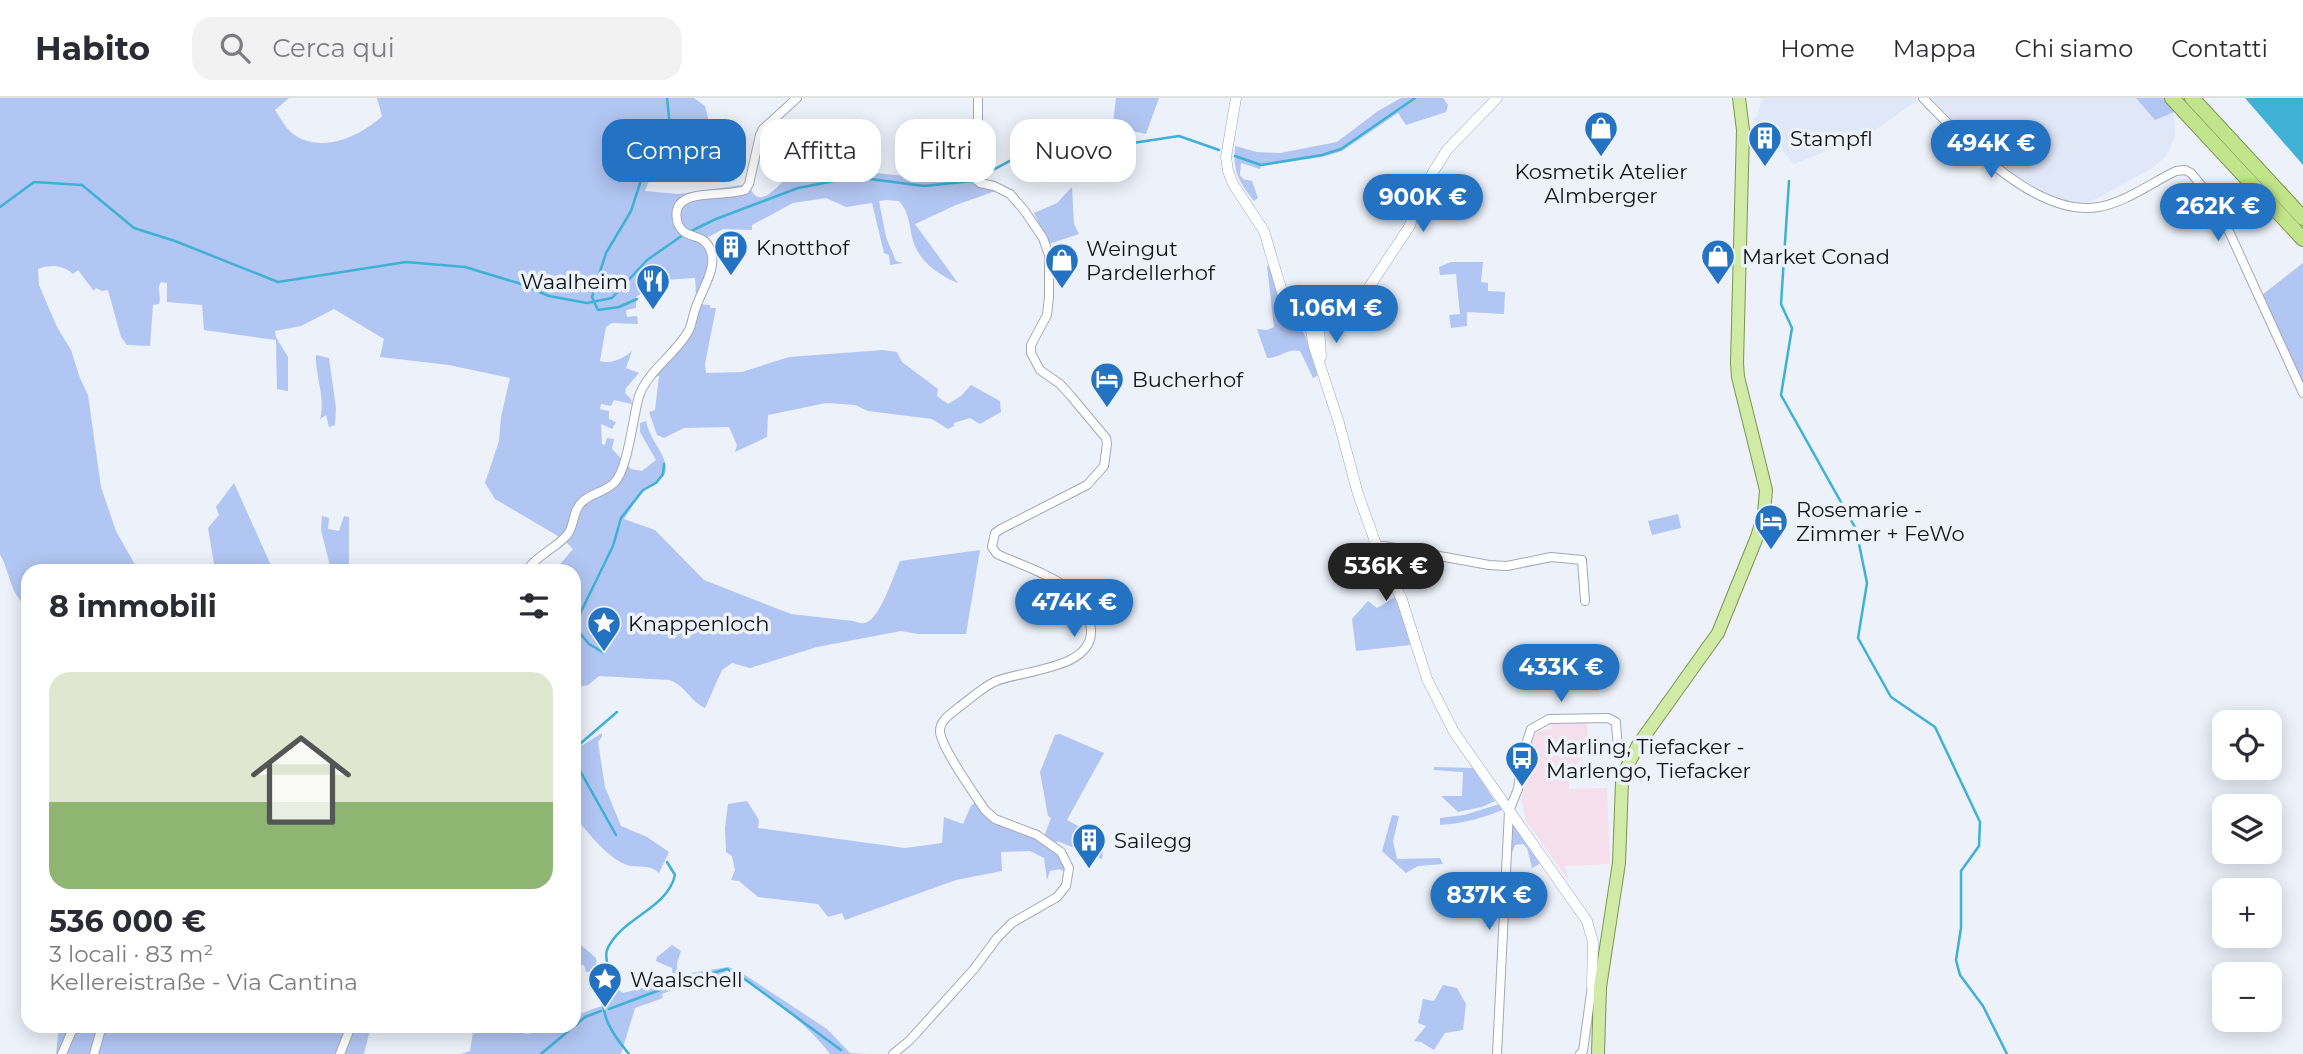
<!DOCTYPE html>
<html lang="it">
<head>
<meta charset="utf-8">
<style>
  body { margin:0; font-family:Montserrat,sans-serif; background:#f2f2f3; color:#2b2b33; height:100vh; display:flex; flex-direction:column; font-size:26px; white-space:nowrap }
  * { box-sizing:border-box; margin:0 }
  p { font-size:23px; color:#7c7c81 }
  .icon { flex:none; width:38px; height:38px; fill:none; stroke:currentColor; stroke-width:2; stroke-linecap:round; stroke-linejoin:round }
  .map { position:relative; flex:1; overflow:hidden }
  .panel { position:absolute; left:21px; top:466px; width:560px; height:469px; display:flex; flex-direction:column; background:#fff; border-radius:21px; box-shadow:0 4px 18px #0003 }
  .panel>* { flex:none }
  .banner { position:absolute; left:602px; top:21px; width:665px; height:63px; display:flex; gap:14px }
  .fabs { position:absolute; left:2212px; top:612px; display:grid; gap:14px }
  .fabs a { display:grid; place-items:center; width:70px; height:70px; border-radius:14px; background:#fff; box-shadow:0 4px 18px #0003; font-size:35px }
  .price { position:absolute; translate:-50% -60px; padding:0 16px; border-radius:24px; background:#2473c2; color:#fff; font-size:23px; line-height:46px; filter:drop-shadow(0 2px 4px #0008) }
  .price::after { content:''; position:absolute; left:50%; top:42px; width:21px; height:16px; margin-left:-10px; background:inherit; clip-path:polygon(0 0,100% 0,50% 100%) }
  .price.selected { background:#222; color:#fff }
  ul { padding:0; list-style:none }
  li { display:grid; align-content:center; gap:14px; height:371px; padding:0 28px }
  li+li { border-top:2px solid #e1e1e2 }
  li span { display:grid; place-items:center; height:217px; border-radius:21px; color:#555 }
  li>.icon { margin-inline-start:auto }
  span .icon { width:126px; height:126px; fill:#fffc; stroke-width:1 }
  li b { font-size:30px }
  h2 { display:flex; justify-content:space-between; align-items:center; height:84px; padding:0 28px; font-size:30px }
  .pill { padding:0 24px; border-radius:21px; background:#fff; box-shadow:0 4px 18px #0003; font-size:24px; line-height:63px }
  .pill.selected { background:#2473c2; color:#fff }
  header { display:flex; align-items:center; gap:42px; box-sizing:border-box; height:98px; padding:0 35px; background:#fff; border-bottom:2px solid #e1e1e2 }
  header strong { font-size:33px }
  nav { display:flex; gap:38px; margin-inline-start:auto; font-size:24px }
  .search { width:490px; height:63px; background:#f2f2f3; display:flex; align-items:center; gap:18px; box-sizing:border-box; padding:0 24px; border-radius:21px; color:#7c7c81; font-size:26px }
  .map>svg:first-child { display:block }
</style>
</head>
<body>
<header>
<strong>Habito</strong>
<div class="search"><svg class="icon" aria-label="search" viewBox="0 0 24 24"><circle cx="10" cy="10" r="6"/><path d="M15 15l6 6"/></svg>Cerca qui</div>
<nav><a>Home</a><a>Mappa</a><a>Chi siamo</a><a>Contatti</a></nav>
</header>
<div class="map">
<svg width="2303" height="956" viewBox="0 0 2303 956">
  <rect width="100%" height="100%" fill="#ecf1fa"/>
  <!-- commercial -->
  <path fill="#f6dfec" d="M1587 625 1588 653 1569 676V691L1607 690 1610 766 1565 768 1569 783 1526 723 1522 704 1531 645 1538 633 1552 631V626Z"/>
  <!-- built -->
  <path fill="#e0e7f7" d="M1762 0H2165L2174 14 2175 39 2166 58 2154 69 2092 103 2067 107 2050 101 1988 66 1919 1 1871 35 1794 66 1753 21 1758 18Z"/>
  <!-- green -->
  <g fill="#b2c6f3">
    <path d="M0 0H289L275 12C281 21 287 33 296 38 324 55 361 38 382 18L377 0H694L705 8 716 50 678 44 655 68 645 93 678 96 749 86C759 122 788 73 798 69L807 46 811 45 821 64C846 51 855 55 874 75L929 80 967 78 971 84 1001 91 956 107 915 126 958 185C938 177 917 162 912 139 909 125 909 114 899 103L886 102 879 103 886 139 896 163 903 165 890 167 889 157 884 155 872 105 846 109 826 100 793 105 752 127V132L723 131 705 141C718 160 705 188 697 206L710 207V210H716L705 266 706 275 742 274 789 259 883 252 897 254 902 264 938 291 937 298 948 306 961 298 971 287 1000 303 1001 314 980 326 970 320 954 325V328L948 331 932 321 868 313 855 307 826 305 768 317 767 339 735 354 737 347 729 329 684 330 664 340 657 337 649 314 655 312 659 278H653C680 245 700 225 695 180L663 182 636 199V210L626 212 627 219 637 218 638 226 612 225 606 229 600 263C613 266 622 261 632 253L626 270 639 275 626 290 625 295 631 301 632 306 614 302 611 308 601 306 600 311 609 313V321L616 324 612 331 601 326 602 346 605 347 607 340 614 341 612 351 631 371 642 373 656 362 640 334V325L646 323C649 339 660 349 665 364 670 381 654 385 644 393 636 400 630 413 624 421L655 432 704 482 791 516 853 523C859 525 864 527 869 523 881 516 894 477 900 463L980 452 966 536H918L901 533 817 549 750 570 732 565 722 572 705 610C690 603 685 587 669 582L599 578 588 587 574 590V472H555L573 451 563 441 495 401 485 385 499 343 501 319 510 280 449 267 380 259 384 241 334 211 301 228 275 233 276 239 288 259V293L277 291 276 242 204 232 202 207 167 204V185L161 184C156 191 162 198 159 206L153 207 150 248 127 247 121 239 108 192 102 193 96 190 94 193 78 172 73 176C64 167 49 166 38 171L39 187 57 229 71 252 80 280 88 297 101 389 116 433 138 472H28V520C26 504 18 503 13 490 8 478 6 467 0 456Z"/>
    <path d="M1116 0H1159L1146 36 1128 32 1112 34Z"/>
    <path d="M1401 0H1443L1448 7 1446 14 1406 27 1398 15 1342 53 1322 59 1261 68 1260 71 1241 65 1240 77 1243 81 1252 83 1258 100 1254 103C1238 82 1233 74 1235 48L1257 54 1280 55 1337 44 1378 13Z"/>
    <path d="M2136 0H2165L2174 14 2155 22Z"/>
    <path d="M1072 89 1074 126 1079 136 1049 146 1034 115 1057 105Z"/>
    <path d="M1451 164H1483L1481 184 1488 185V193L1505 194 1504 216 1467 214V228L1451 230 1449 217 1460 216 1456 176 1440 177 1439 169Z"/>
    <path d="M2303 165V287L2262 197Z"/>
    <path d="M1270 167 1282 212 1302 231 1311 252 1319 277 1313 280 1300 253C1288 250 1279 260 1267 260L1257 231 1267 232 1274 229 1267 168Z"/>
    <path d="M316 257 329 260 336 310 335 327 329 329 326 317 320 321C326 300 315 278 316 257Z"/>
    <path d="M234 385 273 472H215L208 430 219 417 216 409Z"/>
    <path d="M1678 416 1681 430 1652 437 1648 423Z"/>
    <path d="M322 418 329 420 328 431 339 433 344 418 349 419V472H331L321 432Z"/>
    <path d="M1395 499 1407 532 1410 547 1356 553 1352 521 1368 503 1377 510Z"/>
    <path d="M602 635V639L598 644 605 689 621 728 647 739 669 754 659 775C649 765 639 771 627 767 606 759 588 734 574 718V650H578Z"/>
    <path d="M1060 636 1104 655 1067 722 1080 729 1105 736 1102 761 1057 743 1056 749 1069 777 1060 771 1050 773 1047 782 1044 760 1030 753 1001 754 1002 773 956 782 845 822 842 815 828 819 818 806 758 799 739 783 731 782 735 772 732 758 726 754 725 730 728 706 747 703 759 722 758 730 905 750 942 745 944 719 963 726 971 708 978 702 985 712 1043 741 1051 720 1048 718 1040 674 1055 637Z"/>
    <path d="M1434 669 1473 670 1495 703 1482 709 1458 714 1441 698H1462L1463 674 1434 672Z"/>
    <path d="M1503 705 1507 710C1487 719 1462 726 1440 727V720L1464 717Z"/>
    <path d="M1509 713 1545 763 1532 770 1527 750 1523 746 1515 747 1512 755 1507 754Z"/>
    <path d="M1392 717 1399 718 1393 743 1397 761 1440 760 1443 766 1418 768 1406 775 1382 753Z"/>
    <path d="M574 841 596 860 597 874H586L584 867 574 868Z"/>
    <path d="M672 847 681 853 677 865 678 877 728 869 739 873 827 931 850 955 866 956H830C805 923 763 893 727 872L722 878 725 881V889L705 888 703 880 688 883V886L662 896 663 900 635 910 621 956H461L470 953 474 928H522L523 935 528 936 549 928H574V918L607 906 608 884 623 895 673 882 672 870 656 863 657 859Z"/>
    <path d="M1443 887 1457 890 1466 906 1463 932 1445 935 1434 952 1421 944 1414 943 1426 928 1418 925 1423 901 1434 903Z"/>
    <path d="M59 928H371L364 956H56Z"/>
  </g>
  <!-- water -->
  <path fill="#3eb1d5" d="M2245 0H2303V67Z"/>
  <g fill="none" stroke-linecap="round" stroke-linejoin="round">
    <!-- stream -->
    <g stroke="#3eb1d5" stroke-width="2.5">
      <path d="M1235 58 1261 67 1322 57 1341 51 1415 0"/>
      <path d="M978 80 1030 52 1080 53 1179 38 1219 52"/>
      <path d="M1789 83 1781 206 1792 230 1781 297 1856 431 1867 485 1858 540 1891 599 1935 629 1980 724 1979 748 1961 773V830L1956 862 1960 877 1983 908 2007 956"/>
      <path d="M0 109 34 84 82 87 134 130 175 143 278 184 406 164 465 169 518 185 549 198 587 205 612 200 647 162 683 137"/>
      <path d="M689 134 716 121 798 90 855 79 924 88 972 83"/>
      <path d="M637 201 619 209 598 212 592 199 606 155 631 113 648 61 670 28 667 0"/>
      <path d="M604 555 589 546 574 528 613 448 621 420 643 392 656 385 663 376 664 366"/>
      <path d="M574 651 617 614"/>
      <path d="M574 662 616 737"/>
      <path d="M609 911 684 883 727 871 746 882 841 952"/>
      <path d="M541 956 585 919 601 913"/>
      <path d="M629 956C612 936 598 915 604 888 605 884 608 881 608 878 610 869 604 860 607 852 620 820 667 812 675 777L667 764"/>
    </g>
    <!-- minor casing -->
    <g stroke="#a4a8b1" stroke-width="10">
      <g id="minor">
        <path d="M1923 0C1963 41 2036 120 2099 109 2126 104 2151 85 2176 73L2185 72 2191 75 2216 105 2303 295"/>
        <path d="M1377 449 1384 448 1489 467 1507 468 1551 459 1582 462 1585 503"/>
        <path d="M527 472C537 457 555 451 567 437 575 428 572 413 582 404 591 395 605 394 614 385 628 372 633 318 639 298 648 272 678 255 690 230 693 221 694 212 698 204 704 188 719 166 709 149 703 137 691 140 683 133 675 126 674 110 682 104 695 93 728 98 745 92L749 86 760 37 763 31 797 0"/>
        <path d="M62 956 74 928"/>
        <path d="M94 956 102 928"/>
        <path d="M340 956 351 928"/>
        <path d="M893 956 910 942 974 871 997 840 1012 825 1057 799 1066 788 1069 770 1061 754 1037 737 995 721 985 712C975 697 940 648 940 633 940 622 952 615 959 609 970 601 982 590 994 584 1020 572 1093 572 1091 532 1088 485 1033 473 997 456L992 449 995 435 1001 431 1087 387 1104 368 1107 346 1106 340 1070 297 1060 286 1040 272 1031 255V247L1047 217 1049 199V157L1043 140 1024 112 1010 96 994 88 980 85 968 75V64L978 24V0"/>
        <path d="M1497 956 1509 713 1518 691 1523 655 1531 631 1549 621 1608 620 1616 624C1617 637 1616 655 1629 663"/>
        <path d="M1580 956 1583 953 1592 888"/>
      </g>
    </g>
    <!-- tertiary casing -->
    <g stroke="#a4a8b1" stroke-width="11">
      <g id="tertiary">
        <path d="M1236 0 1226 59 1228 73 1233 86 1264 133 1287 211 1301 223 1319 228 1335 225 1347 217 1362 200 1409 129 1433 74 1447 52 1497 0"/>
        <path d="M1310 227 1314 249 1339 325 1358 396 1377 449 1402 502 1427 581 1454 634 1587 823 1593 844 1592 888 1600 889"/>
        <path d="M1319 228 1321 259"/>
      </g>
    </g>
    <!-- primary casing -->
    <g stroke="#79964e" stroke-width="14">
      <path id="primary" d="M1598 956 1600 889 1619 765 1622 684 1626 671 1638 647 1718 535 1757 439 1764 416 1766 392 1738 279 1737 265 1743 32 1739 0"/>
    </g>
    <!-- trunk casing -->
    <g stroke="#79964e" stroke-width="16">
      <g id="trunk">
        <path d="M2172 0 2303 141"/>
        <path d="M2192 0 2303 120"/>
      </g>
    </g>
    <!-- minor -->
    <use href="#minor" stroke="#fff" stroke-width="8"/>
    <!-- tertiary -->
    <use href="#tertiary" stroke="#fff" stroke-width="10"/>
    <!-- primary -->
    <use href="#primary" stroke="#d1eba7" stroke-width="12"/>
    <!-- trunk -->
    <use href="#trunk" stroke="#c2e48a" stroke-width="14"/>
  </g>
  <!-- icons -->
  <defs>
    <g id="shop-pin" transform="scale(1.75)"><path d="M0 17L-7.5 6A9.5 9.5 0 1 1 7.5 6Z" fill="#2473c2" stroke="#ecf1fa"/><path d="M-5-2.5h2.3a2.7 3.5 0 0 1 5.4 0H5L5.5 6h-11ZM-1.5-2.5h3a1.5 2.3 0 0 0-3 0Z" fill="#fff"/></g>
    <g id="building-pin" transform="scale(1.75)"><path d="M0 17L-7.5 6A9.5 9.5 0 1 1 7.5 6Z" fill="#2473c2" stroke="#ecf1fa"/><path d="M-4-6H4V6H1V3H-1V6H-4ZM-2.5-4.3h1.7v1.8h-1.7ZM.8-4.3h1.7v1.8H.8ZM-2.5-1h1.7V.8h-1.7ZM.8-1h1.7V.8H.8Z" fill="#fff"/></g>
    <g id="restaurant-pin" transform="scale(1.75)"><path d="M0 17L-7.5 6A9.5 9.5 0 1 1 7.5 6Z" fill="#2473c2" stroke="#ecf1fa"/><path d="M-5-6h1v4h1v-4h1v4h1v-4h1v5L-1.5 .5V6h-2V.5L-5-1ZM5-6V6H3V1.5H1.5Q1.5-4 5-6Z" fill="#fff"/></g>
    <g id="hotel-pin" transform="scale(1.75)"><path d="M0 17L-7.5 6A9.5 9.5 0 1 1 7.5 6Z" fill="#2473c2" stroke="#ecf1fa"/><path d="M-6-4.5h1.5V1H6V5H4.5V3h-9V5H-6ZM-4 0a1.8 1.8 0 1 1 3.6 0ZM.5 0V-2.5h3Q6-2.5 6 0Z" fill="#fff"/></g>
    <g id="sight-pin" transform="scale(1.75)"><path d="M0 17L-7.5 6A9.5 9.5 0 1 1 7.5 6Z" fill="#2473c2" stroke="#ecf1fa"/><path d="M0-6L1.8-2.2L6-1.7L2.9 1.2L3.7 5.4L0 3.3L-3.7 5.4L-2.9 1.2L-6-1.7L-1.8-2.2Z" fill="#fff"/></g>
    <g id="bus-pin" transform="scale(1.75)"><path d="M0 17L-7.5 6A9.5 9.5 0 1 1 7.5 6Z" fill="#2473c2" stroke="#ecf1fa"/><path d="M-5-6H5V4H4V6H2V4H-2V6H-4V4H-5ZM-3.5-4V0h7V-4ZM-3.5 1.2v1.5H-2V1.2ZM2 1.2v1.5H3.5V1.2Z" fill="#fff"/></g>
  </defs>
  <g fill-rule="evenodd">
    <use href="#shop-pin" x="1601" y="30"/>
    <use href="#building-pin" x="1765" y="40"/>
    <use href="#building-pin" x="731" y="149"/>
    <use href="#shop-pin" x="1718" y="158"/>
    <use href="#shop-pin" x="1062" y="162"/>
    <use href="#restaurant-pin" x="653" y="183"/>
    <use href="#hotel-pin" x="1107" y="281"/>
    <use href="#hotel-pin" x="1771" y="423"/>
    <use href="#sight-pin" x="604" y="525"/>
    <use href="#bus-pin" x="1522" y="660"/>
    <use href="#building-pin" x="1089" y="742"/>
    <use href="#sight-pin" x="605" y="881"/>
  </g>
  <g text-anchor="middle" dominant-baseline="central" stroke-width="7" stroke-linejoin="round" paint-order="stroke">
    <!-- poi labels -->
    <g font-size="21" fill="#101215" stroke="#ecf1fa" text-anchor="start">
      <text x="1790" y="40">Stampfl</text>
      <text x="1601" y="73" text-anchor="middle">Kosmetik Atelier<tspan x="1601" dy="24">Almberger</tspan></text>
      <text x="756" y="149">Knotthof</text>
      <text x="1086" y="150">Weingut<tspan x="1086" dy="24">Pardellerhof</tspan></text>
      <text x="1742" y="158">Market Conad</text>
      <text x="628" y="183" text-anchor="end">Waalheim</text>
      <text x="1132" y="281">Bucherhof</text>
      <text x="1796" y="411">Rosemarie -<tspan x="1796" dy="24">Zimmer + FeWo</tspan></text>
      <text x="628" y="525">Knappenloch</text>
      <text x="1546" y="648">Marling, Tiefacker -<tspan x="1546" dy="24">Marlengo, Tiefacker</tspan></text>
      <text x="1114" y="742">Sailegg</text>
      <text x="630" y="881">Waalschell</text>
    </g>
  </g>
</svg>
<div class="fabs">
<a><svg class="icon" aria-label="locate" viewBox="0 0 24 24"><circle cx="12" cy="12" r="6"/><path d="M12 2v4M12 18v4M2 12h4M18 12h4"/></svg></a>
<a><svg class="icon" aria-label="layers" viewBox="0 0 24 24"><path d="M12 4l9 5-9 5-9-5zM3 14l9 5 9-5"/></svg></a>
<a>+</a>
<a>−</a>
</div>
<b class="price" style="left:1991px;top:82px">494K €</b>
<b class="price" style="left:1423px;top:136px">900K €</b>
<b class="price" style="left:2218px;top:145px">262K €</b>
<b class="price" style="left:1336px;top:247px">1.06M €</b>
<b class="price selected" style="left:1386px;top:505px">536K €</b>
<b class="price" style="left:1074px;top:541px">474K €</b>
<b class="price" style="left:1561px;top:606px">433K €</b>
<b class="price" style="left:1489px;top:834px">837K €</b>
<div class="banner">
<a class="pill selected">Compra</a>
<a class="pill">Affitta</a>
<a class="pill">Filtri</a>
<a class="pill">Nuovo</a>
</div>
<section class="panel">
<h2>8 immobili<svg class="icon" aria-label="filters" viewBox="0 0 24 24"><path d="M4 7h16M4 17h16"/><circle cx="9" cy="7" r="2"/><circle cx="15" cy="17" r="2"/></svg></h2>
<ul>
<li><span style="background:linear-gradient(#dfe7d0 60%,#8fb573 0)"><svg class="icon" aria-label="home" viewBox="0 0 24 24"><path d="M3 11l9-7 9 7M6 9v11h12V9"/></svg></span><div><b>536 000 €</b><p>3 locali · 83 m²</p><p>Kellereistraße - Via Cantina</p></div></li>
</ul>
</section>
</div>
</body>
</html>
